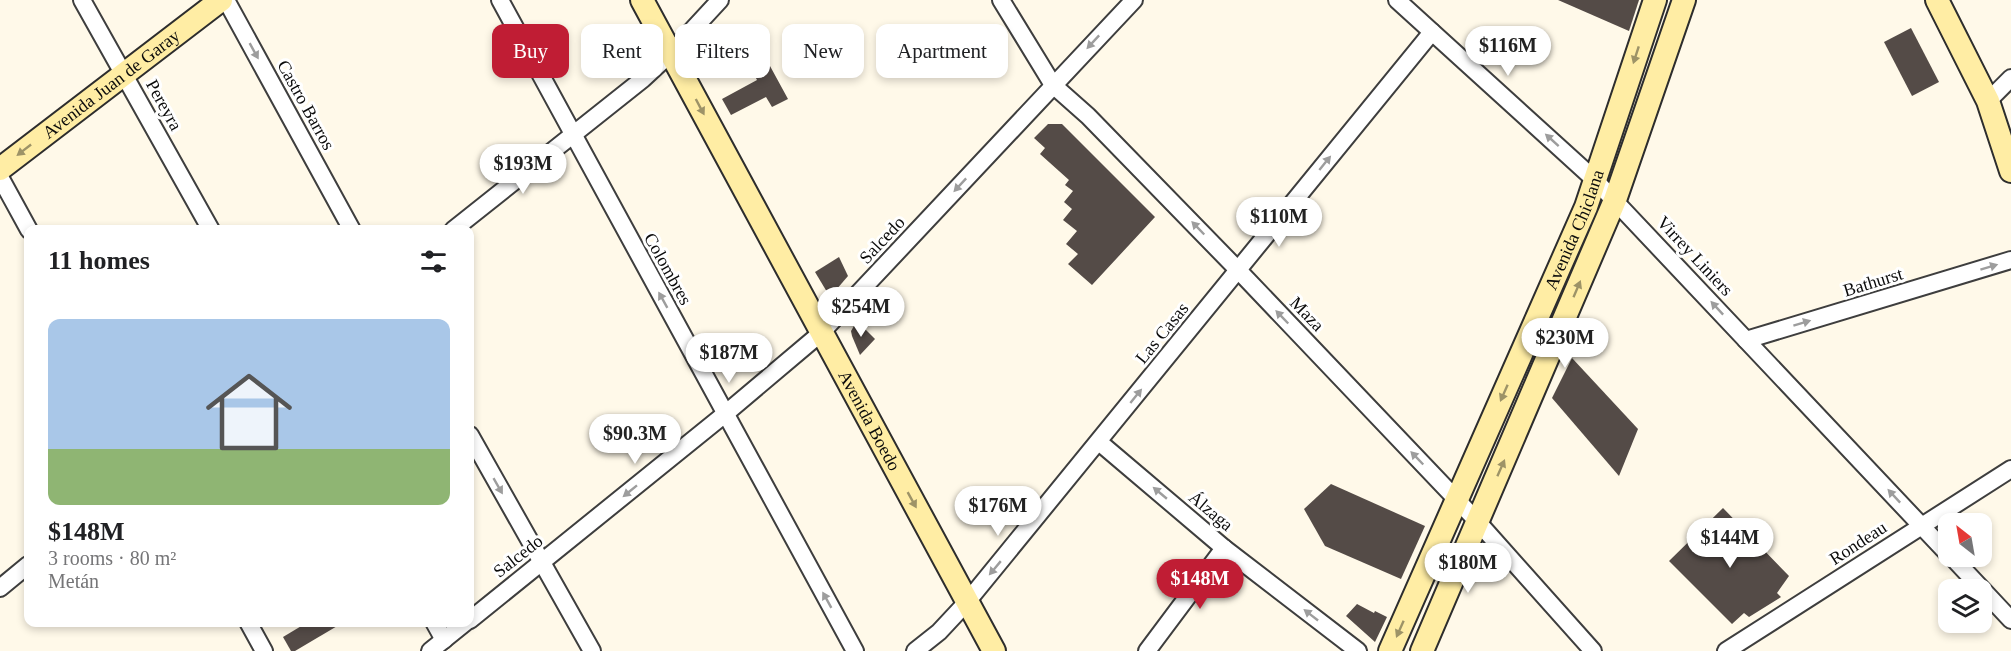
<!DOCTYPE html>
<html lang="en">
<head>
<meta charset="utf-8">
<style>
  body { margin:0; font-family:"Times New Roman",serif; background:#f6f6f6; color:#202124; height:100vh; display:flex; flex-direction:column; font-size:22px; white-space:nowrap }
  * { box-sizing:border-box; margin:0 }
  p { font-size:20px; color:#757577 }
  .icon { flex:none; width:33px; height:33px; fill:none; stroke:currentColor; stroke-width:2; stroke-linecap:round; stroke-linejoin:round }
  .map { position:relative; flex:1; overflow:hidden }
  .details { position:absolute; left:24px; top:225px; width:450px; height:402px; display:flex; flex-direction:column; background:#fff; border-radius:12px; box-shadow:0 3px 9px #0003 }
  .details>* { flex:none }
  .hud { position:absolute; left:492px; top:24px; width:570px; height:54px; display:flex; gap:12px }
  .needle { width:39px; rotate:329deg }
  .fabs { position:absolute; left:1938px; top:513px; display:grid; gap:12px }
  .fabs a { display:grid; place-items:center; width:54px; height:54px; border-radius:12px; background:#fff; box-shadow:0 3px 9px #0003; font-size:30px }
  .price { position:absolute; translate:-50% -51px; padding:0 14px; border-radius:21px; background:#fff; color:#222; font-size:20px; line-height:39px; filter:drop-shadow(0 2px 3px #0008) }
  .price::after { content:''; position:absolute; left:50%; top:36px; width:18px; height:14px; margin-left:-9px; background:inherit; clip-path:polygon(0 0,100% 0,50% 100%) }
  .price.selected { background:#c01d34; color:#fff }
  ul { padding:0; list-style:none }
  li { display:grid; align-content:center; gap:12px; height:318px; padding:0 24px }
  li span { display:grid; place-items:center; height:186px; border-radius:12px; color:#555 }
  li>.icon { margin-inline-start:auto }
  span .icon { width:108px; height:108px; fill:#fffc; stroke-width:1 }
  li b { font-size:26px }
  h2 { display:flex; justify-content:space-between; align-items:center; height:72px; padding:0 24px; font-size:26px }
  .chip { padding:0 21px; border-radius:12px; background:#fff; box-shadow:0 3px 9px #0003; font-size:21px; line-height:54px }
  .chip.selected { background:#c01d34; color:#fff }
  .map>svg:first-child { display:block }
</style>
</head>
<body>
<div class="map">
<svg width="2011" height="651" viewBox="0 0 2011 651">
  <rect width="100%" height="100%" fill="#fff9e9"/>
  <!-- building -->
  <g fill="#544b47">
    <path d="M1558 0H1639L1629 31Z"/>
    <path d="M1911 28 1939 82 1912 96 1884 42Z"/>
    <path d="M770 66 788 99 772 107 766 97 731 115 722 99 757 80 754 74Z"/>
    <path d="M1048 124H1062L1155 217 1092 285 1068 264 1078 254 1066 244 1077 231 1063 220 1072 209 1064 202 1073 191 1065 185 1069 180 1040 154 1045 148 1034 138Z"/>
    <path d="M839 257 848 276 830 297 815 272Z"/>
    <path d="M857 321 875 339 860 355 852 336 851 331Z"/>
    <path d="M1572 358 1638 429 1619 476 1552 398Z"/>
    <path d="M1331 484 1425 526 1401 579 1325 546 1304 509Z"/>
    <path d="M1723 508 1789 576 1777 593 1781 597 1749 617 1744 613 1732 624 1669 561Z"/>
    <path d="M1357 604 1374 613 1375 611 1387 617 1375 642 1346 616Z"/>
    <path d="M308 622H344L295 651H291L283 637Z"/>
  </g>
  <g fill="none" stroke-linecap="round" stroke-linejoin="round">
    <!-- street casing -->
    <g stroke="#3e3e3e" stroke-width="20">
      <g id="street">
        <path d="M82 0 211 230"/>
        <path d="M226 0 352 230"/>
        <path d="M500 0 855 651"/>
        <path d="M1001 0 1053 85 1088 116 1238 270 1477 521 1593 651"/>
        <path d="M1397 0 1595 180 1948 554"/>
        <path d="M1988 101 2011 78"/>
        <path d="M0 177 29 230"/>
        <path d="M453 230 643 79 671 53 720 0"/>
        <path d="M1746 340 2011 260"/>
        <path d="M470 435 592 651"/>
        <path d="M1099 442 1224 548 1358 651"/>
        <path d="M1951 556 2011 620"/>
        <path d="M0 588 28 565"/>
        <path d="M470 620 725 414 821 333 1134 0"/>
        <path d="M248 622 264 651"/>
        <path d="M434 622 444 640"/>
        <path d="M430 651 466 622"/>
        <path d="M915 651 939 632 967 602 1432 32"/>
        <path d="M1147 651 1224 548"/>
        <path d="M1726 651 2011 469"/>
      </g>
    </g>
    <!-- secondary casing -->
    <g stroke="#2d2d2d" stroke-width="26">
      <g id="secondary">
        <path id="s1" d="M642 0 994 651"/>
        <path d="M1937 0 1988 101 2011 171"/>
        <path id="s2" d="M0 169 221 0"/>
        <path id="s3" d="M1390 651 1586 207 1655 0"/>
        <path d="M1422 651 1615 200 1684 0"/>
      </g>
    </g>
    <!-- street -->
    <use href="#street" stroke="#fff" stroke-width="16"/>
    <!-- secondary -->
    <use href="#secondary" stroke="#ffeda4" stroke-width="22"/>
  </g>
  <!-- one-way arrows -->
  <defs><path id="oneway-solid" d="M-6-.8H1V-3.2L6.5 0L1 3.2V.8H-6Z" transform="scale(1.5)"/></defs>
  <g fill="#9d9d9d">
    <use href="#oneway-solid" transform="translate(1093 42) rotate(133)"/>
    <use href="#oneway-solid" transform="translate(254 51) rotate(61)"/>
    <use href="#oneway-solid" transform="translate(1552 140) rotate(-138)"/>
    <use href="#oneway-solid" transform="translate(1325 163) rotate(-51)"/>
    <use href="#oneway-solid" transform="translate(960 185) rotate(133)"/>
    <use href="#oneway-solid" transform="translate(1198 228) rotate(-134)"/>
    <use href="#oneway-solid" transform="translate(1989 267) rotate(-17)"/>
    <use href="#oneway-solid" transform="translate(663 300) rotate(-119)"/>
    <use href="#oneway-solid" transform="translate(1717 308) rotate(-133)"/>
    <use href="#oneway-solid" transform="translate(1282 317) rotate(-134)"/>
    <use href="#oneway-solid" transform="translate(1802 323) rotate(-17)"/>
    <use href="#oneway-solid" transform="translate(1136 396) rotate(-51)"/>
    <use href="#oneway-solid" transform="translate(1417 458) rotate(-134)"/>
    <use href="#oneway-solid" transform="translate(498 486) rotate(60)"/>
    <use href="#oneway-solid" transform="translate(630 491) rotate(141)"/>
    <use href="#oneway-solid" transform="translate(1160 493) rotate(-140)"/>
    <use href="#oneway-solid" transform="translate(1894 496) rotate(-133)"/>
    <use href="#oneway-solid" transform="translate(995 568) rotate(130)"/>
    <use href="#oneway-solid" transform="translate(827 600) rotate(-119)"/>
    <use href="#oneway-solid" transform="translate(1311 615) rotate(-142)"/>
  </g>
  <g fill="#9d9367">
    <use href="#oneway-solid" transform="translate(1636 55) rotate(108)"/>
    <use href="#oneway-solid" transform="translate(700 107) rotate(62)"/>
    <use href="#oneway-solid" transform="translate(24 150) rotate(142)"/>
    <use href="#oneway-solid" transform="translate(1577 289) rotate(-67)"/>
    <use href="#oneway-solid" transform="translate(1504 393) rotate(114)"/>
    <use href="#oneway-solid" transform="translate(1501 468) rotate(-66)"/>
    <use href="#oneway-solid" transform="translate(912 500) rotate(61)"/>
    <use href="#oneway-solid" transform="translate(1400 629) rotate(114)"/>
  </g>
  <g text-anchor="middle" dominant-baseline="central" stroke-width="6" stroke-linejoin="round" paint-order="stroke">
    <!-- street labels -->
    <g font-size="18" fill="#0b0b0b" stroke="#fff">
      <text stroke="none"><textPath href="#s2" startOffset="140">Avenida Juan de Garay</textPath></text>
      <text transform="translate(164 105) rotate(61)">Pereyra</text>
      <text transform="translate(306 105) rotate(61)">Castro Barros</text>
      <text stroke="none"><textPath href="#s3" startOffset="460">Avenida Chiclana</textPath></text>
      <text transform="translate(882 240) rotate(-47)">Salcedo</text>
      <text transform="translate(1695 256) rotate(47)">Virrey Liniers</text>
      <text transform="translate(668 269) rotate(61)">Colombres</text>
      <text transform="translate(1873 282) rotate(-17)">Bathurst</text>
      <text transform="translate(1307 314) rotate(46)">Maza</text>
      <text transform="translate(1162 333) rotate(-51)">Las Casas</text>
      <text stroke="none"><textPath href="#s1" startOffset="478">Avenida Boedo</textPath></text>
      <text transform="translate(1211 511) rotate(40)">Álzaga</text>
      <text transform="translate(1858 543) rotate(-33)">Rondeau</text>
      <text transform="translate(518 556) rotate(-38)">Salcedo</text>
    </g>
  </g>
</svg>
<div class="fabs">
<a><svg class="needle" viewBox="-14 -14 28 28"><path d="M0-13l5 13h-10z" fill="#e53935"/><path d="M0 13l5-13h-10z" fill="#757577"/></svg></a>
<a><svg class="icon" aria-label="layers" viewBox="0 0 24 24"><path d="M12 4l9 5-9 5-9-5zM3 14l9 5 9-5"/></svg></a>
</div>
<b class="price" style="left:1508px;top:77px">$116M</b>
<b class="price" style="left:523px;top:195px">$193M</b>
<b class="price" style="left:1279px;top:248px">$110M</b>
<b class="price" style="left:861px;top:338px">$254M</b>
<b class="price" style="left:1565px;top:369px">$230M</b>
<b class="price" style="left:729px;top:384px">$187M</b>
<b class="price" style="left:635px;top:465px">$90.3M</b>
<b class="price" style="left:998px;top:537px">$176M</b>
<b class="price" style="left:1730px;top:569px">$144M</b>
<b class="price" style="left:1468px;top:594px">$180M</b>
<b class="price selected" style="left:1200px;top:610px">$148M</b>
<div class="hud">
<a class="chip selected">Buy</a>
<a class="chip">Rent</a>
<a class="chip">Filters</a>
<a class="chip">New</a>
<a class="chip">Apartment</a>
</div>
<section class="details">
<h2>11 homes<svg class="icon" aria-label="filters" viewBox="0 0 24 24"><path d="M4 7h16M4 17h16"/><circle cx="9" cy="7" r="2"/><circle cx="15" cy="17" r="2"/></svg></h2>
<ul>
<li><span style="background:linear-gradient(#a9c7e8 70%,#8fb573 0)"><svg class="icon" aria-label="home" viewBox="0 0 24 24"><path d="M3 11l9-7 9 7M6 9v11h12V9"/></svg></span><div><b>$148M</b><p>3 rooms · 80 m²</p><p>Metán</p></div></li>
</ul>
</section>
</div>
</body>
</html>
